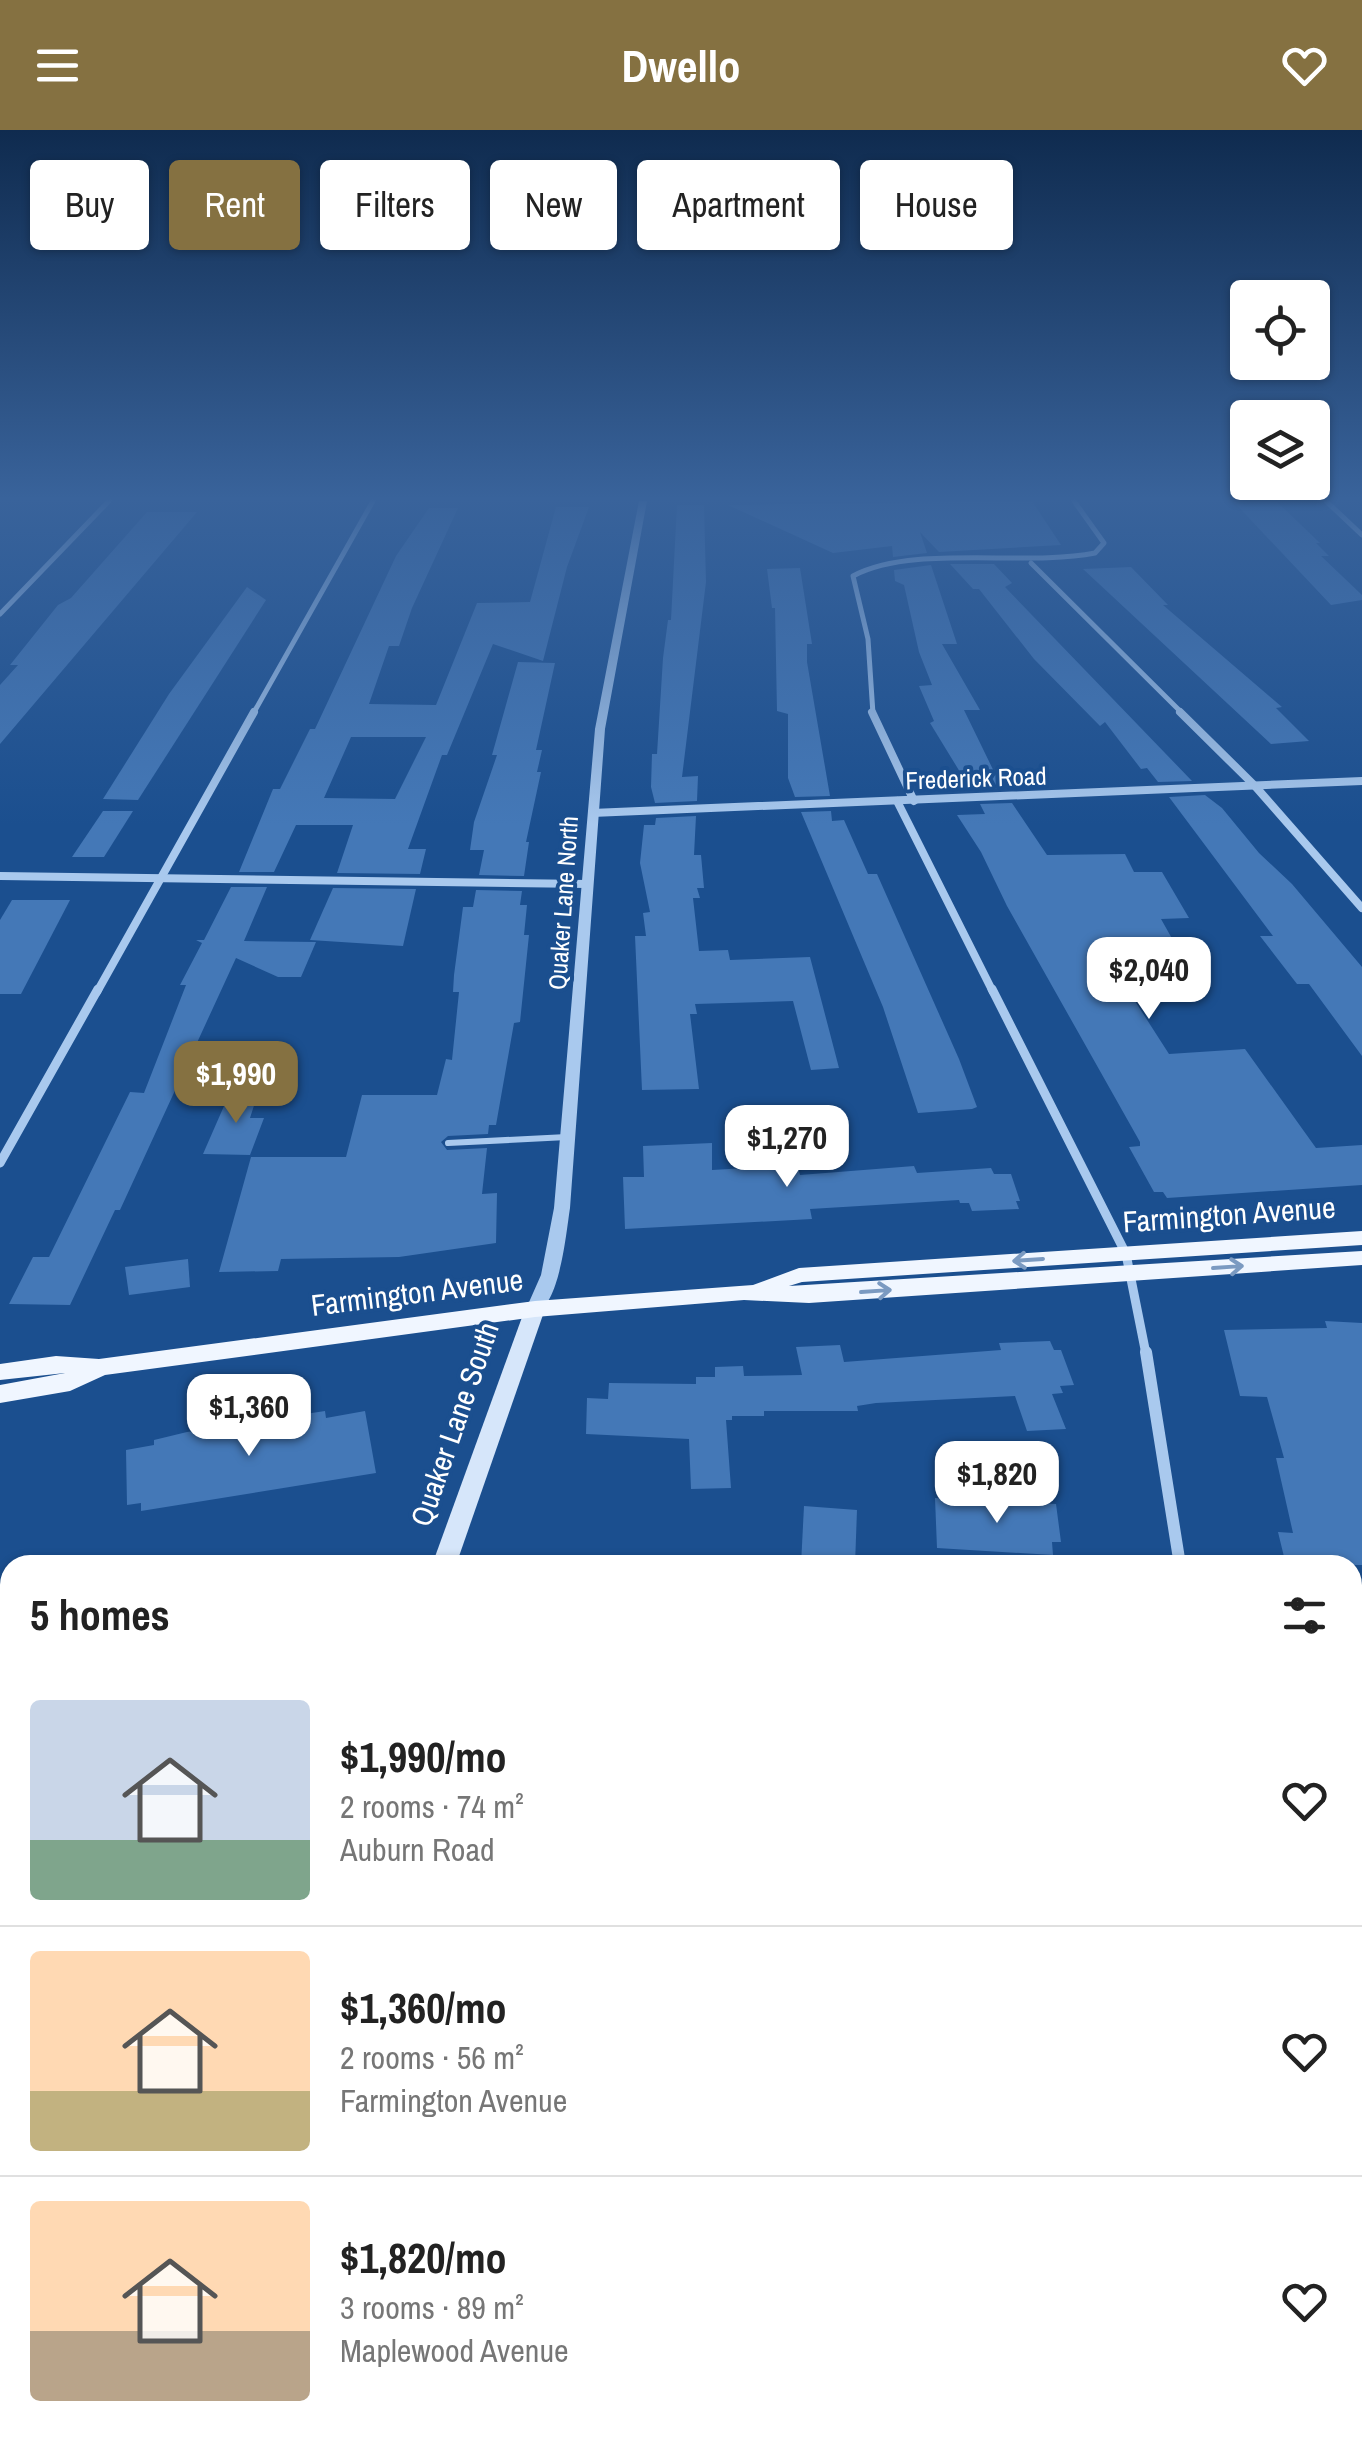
<!DOCTYPE html>
<html lang="en">
<head>
<meta charset="utf-8">
<style>
  body { margin:0; font-family:"Archivo Narrow",sans-serif; background:#f2f2f2; color:#222; height:100vh; display:flex; flex-direction:column; font-size:38px; white-space:nowrap }
  * { box-sizing:border-box; margin:0 }
  p { font-size:32px; color:#767676 }
  .icon { flex:none; width:55px; height:55px; fill:none; stroke:currentColor; stroke-width:2; stroke-linecap:round; stroke-linejoin:round }
  .map { position:relative; flex:1; overflow:hidden }
  .side { position:absolute; left:0px; top:1425px; width:1362px; height:892px; display:flex; flex-direction:column; background:#fff; border-radius:30px 30px 0 0; box-shadow:0 2px 8px #0004 }
  .side>* { flex:none }
  .hud { position:absolute; left:30px; top:30px; width:1302px; height:90px; display:flex; gap:20px }
  .tools { position:absolute; left:1230px; top:150px; display:grid; gap:20px }
  .tools a { display:grid; place-items:center; width:100px; height:100px; border-radius:10px; background:#fff; box-shadow:0 2px 8px #0004; font-size:50px }
  .price { position:absolute; translate:-50% -85px; padding:0 22px; border-radius:20px; background:#fff; color:#222; font-size:32px; line-height:65px; filter:drop-shadow(0 2px 5px #0008) }
  .price::after { content:''; position:absolute; left:50%; top:60px; width:30px; height:22px; margin-left:-15px; background:inherit; clip-path:polygon(0 0,100% 0,50% 100%) }
  .price.on { background:#857141; color:#fff }
  ul { padding:0; list-style:none }
  li { display:flex; align-items:center; gap:30px; height:250px; padding:0 30px }
  li+li { border-top:2px solid #e0e0e0 }
  li span { display:grid; place-items:center; flex:none; width:280px; height:200px; border-radius:10px; color:#555 }
  li>.icon { margin-inline-start:auto }
  span .icon { width:120px; height:120px; fill:#fffc; stroke-width:1 }
  li b { font-size:42px }
  h2 { display:flex; justify-content:space-between; align-items:center; height:120px; padding:0 30px; font-size:42px }
  .tag { padding:0 35px; border-radius:10px; background:#fff; box-shadow:0 2px 8px #0004; font-size:35px; line-height:90px }
  .tag.on { background:#857141; color:#fff }
  header { display:flex; justify-content:space-between; align-items:center; height:130px; padding:0 30px; background:#857141; color:#fff; font-size:45px; font-weight:700 }
  .map>svg:first-child { display:block }
</style>
</head>
<body>
<header><svg class="icon" aria-label="menu" viewBox="0 0 24 24"><path d="M4 6h16M4 12h16M4 18h16"/></svg>Dwello<svg class="icon" aria-label="heart" viewBox="0 0 24 24"><path d="M12 20l-8-8c-3-5 5-10 8-4 3-6 11-1 8 4z"/></svg></header>
<div class="map">
<svg width="1362" height="2316" viewBox="0 0 1362 2316">
  <rect width="100%" height="100%" fill="#1b4f8f"/>
  <!-- building -->
  <g fill="#4478b7" fill-rule="evenodd">
    <path d="M1032 371 1061 415 939 422 920 402 927 423 893 427 892 416 833 423 728 375Z"/>
    <path d="M1233 371H1276L1320 413H1316L1329 426H1321L1362 465V470L1331 475Z"/>
    <path d="M677 375H704L706 452 682 647 698 646 697 671 655 673 651 657 652 624H657L663 528 668 490H671Z"/>
    <path d="M556 377H589L567 437 543 531 493 514 447 625H442L408 719H426L420 744 337 743 353 695H296L274 742H239L273 659H280L310 599H315L396 426 429 378H458L412 478 399 516H389L369 574 436 575 477 473 530 472ZM351 607H426L395 669 324 668Z"/>
    <path d="M147 382H197L0 614V555L18 535H10L58 475 71 468Z"/>
    <path d="M950 434H994L1012 453 1005 457 1192 651 1158 652 1147 638 1141 639 1105 592 1100 596 1034 529 979 459H973Z"/>
    <path d="M931 435 957 514H942L980 580H964L1002 658 971 660 930 593 934 591 919 556 932 555 919 522 904 455 895 451 894 440Z"/>
    <path d="M1131 437 1168 475H1163L1282 577 1276 578 1309 611 1271 614 1083 439Z"/>
    <path d="M800 438 812 514H807V532L830 666 795 667 788 648V584L777 581 775 478H772L767 439Z"/>
    <path d="M247 457 266 470 138 670 103 669 169 564Z"/>
    <path d="M518 532 555 533 536 620H542L537 642H541L526 712H529L524 746 479 745 484 720H470L474 692 497 625H492Z"/>
    <path d="M1205 665 1222 678 1259 723 1292 754 1362 837V926L1309 854H1297L1260 806H1273L1169 667Z"/>
    <path d="M1012 673 1047 725 1125 724 1134 742H1162L1189 788 1161 789 1204 865 1133 868 1169 924 1245 919 1316 1018 1362 1015V1055L1167 1068 1163 1062H1154L1129 1017 1140 1016V1012L1007 776 981 722 957 685 985 684 980 674Z"/>
    <path d="M103 681H133L104 727H72Z"/>
    <path d="M831 681 832 691 844 690 868 744H877L959 929 977 977 972 979 918 983 883 877 801 682Z"/>
    <path d="M696 686 694 725H701L704 758H697L700 768H693L699 821 728 820 730 830 810 827 839 938 811 940 793 871 695 874 697 884H690L699 959 642 960 635 806H646L643 783 650 782 640 733 644 695H655L656 688Z"/>
    <path d="M231 757H267L244 811 316 812 301 847H278L236 828 120 1080H115L70 1175 9 1174 33 1127H49L130 962 144 963 186 855H180L202 813 196 810H204Z"/>
    <path d="M333 758 416 759 403 816 310 810Z"/>
    <path d="M476 760 522 761 520 775H527L524 805H529L520 892 514 893 496 995H489L488 1004 448 1006 441 1012 447 1020 487 1018 482 1064 497 1063 496 1113 399 1127 281 1129 278 1141 219 1142 251 1027H346L362 965H437L446 929 452 930 459 862H453L454 845 463 777H473Z"/>
    <path d="M12 770H70L21 864H0V790Z"/>
    <path d="M231 960H259L250 988H264L250 1025 203 1024Z"/>
    <path d="M712 1013V1040L797 1035 800 1045 914 1036 917 1043 991 1038 994 1044H1011L1020 1071H1016L1019 1079 972 1081 969 1073H960L959 1070 810 1079 812 1089 625 1099 623 1047H644L643 1016Z"/>
    <path d="M188 1129 190 1157 129 1165 125 1137Z"/>
    <path d="M1325 1191 1362 1193V1435H1286L1278 1402 1293 1403 1276 1328H1284L1267 1267 1240 1266 1224 1200 1327 1198Z"/>
    <path d="M1050 1211 1054 1220H1061L1074 1255 1060 1256 1063 1263 1052 1264 1066 1299 1027 1301 1015 1266 876 1273 857 1276 858 1281H764V1286H732V1290H726L731 1358 691 1359 689 1309 586 1304 587 1268 608 1269 609 1253 696 1254V1247H715V1237L743 1236 744 1246 802 1245 796 1217 840 1215 844 1232 1001 1220 999 1213Z"/>
    <path d="M325 1281 326 1288 365 1281 376 1343 141 1381V1373L127 1375 126 1320 154 1315V1310L187 1302Z"/>
    <path d="M935 1368 1056 1374 1061 1412H1052L1053 1425 937 1418Z"/>
    <path d="M804 1376 857 1380 855 1435H801Z"/>
  </g>
  <g fill="none" stroke-linecap="round" stroke-linejoin="round">
    <!-- service -->
    <path stroke="#a9c9ee" stroke-width="6" d="M448 1013 567 1007"/>
    <!-- minor-far4 -->
    <g stroke="#a9c9ee" stroke-width="5">
      <path d="M1326 371 1362 405"/>
      <path d="M1031 433 1183 584"/>
      <path d="M0 484 109 371"/>
      <path d="M253 584 373 371"/>
      <path d="M873 584 868 509 853 446C913 414 1024 437 1095 423L1104 413 1074 371"/>
    </g>
    <!-- minor-far3 -->
    <g stroke="#a9c9ee" stroke-width="8">
      <path d="M872 582 914 671"/>
      <path d="M1180 582 1255 656 1362 778"/>
      <path d="M897 671 993 862"/>
      <path d="M592 683 1362 651"/>
      <path d="M0 746 588 754"/>
      <path d="M97 862 254 582"/>
    </g>
    <!-- minor-far2 -->
    <g stroke="#a9c9ee" stroke-width="9">
      <path d="M992 859 1126 1124 1146 1224"/>
      <path d="M0 1033 98 859"/>
    </g>
    <!-- minor-far1 -->
    <path stroke="#a9c9ee" stroke-width="12" d="M1146 1222 1180 1435"/>
    <!-- minor -->
    <path stroke="#a9c9ee" stroke-width="15" d="M1321 2308 1322 2316"/>
    <!-- tertiary -->
    <path fill="#a9c9ee" fill-rule="evenodd" d="M639 371H647L605 599 570 1078C566 1104 560 1174 535 1184L526 1179 541 1145 554 1078 595 599Z"/>
    <!-- secondary -->
    <g fill="#d6e6fa" fill-rule="evenodd">
      <path d="M535 1173 545 1179 456 1435H432L525 1179Z"/>
      <path d="M170 2308H206L204 2316H168Z"/>
    </g>
    <!-- primary -->
    <path fill="#f0f6ff" fill-rule="evenodd" d="M1362 1101V1115L802 1152 789 1156 1362 1121V1135L809 1173 744 1170 535 1187 105 1245 70 1261 0 1273V1255L65 1243 0 1250V1234L56 1226 99 1229 535 1171 753 1155 799 1138Z"/>
  </g>
  <!-- one-way arrows -->
  <defs><path id="oneway-shaft" d="M-6 0H5M1.5-3L5.5 0L1.5 3" fill="none" stroke-width="1.6" stroke-linecap="round" stroke-linejoin="round" transform="scale(2.5)"/></defs>
  <g stroke="#7b9ac1">
    <use href="#oneway-shaft" transform="translate(1028 1130) rotate(176)"/>
    <use href="#oneway-shaft" transform="translate(1228 1137) rotate(-4)"/>
    <use href="#oneway-shaft" transform="translate(876 1161) rotate(-4)"/>
  </g>
  <!-- sky -->
  <linearGradient id="sky" x2="0" y2="1"><stop stop-color="#0f2b4f"/><stop offset="0.53" stop-color="#39639b"/><stop offset="1" stop-color="#39639b" stop-opacity="0"/></linearGradient>
  <rect width="1362" height="695" fill="url(#sky)"/>
  <g text-anchor="middle" dominant-baseline="central" stroke-width="8" stroke-linejoin="round" paint-order="stroke">
    <!-- far-street labels -->
    <g font-size="25" fill="#fff" stroke="#1b4f8f">
      <text transform="translate(976 648) rotate(-2)">Frederick Road</text>
      <text transform="translate(563 773) rotate(-86)">Quaker Lane North</text>
    </g>
    <!-- street labels -->
    <g font-size="30" fill="#fff" stroke="#1b4f8f">
      <text transform="translate(1229 1084) rotate(-4)">Farmington Avenue</text>
      <text transform="translate(417 1162) rotate(-7)">Farmington Avenue</text>
      <text transform="translate(454 1294) rotate(-71)">Quaker Lane South</text>
    </g>
  </g>
</svg>
<div class="tools">
<a><svg class="icon" aria-label="locate" viewBox="0 0 24 24"><circle cx="12" cy="12" r="6"/><path d="M12 2v4M12 18v4M2 12h4M18 12h4"/></svg></a>
<a><svg class="icon" aria-label="layers" viewBox="0 0 24 24"><path d="M12 4l9 5-9 5-9-5zM3 14l9 5 9-5"/></svg></a>
</div>
<b class="price" style="left:1149px;top:892px">$2,040</b>
<b class="price on" style="left:236px;top:996px">$1,990</b>
<b class="price" style="left:787px;top:1060px">$1,270</b>
<b class="price" style="left:249px;top:1329px">$1,360</b>
<b class="price" style="left:997px;top:1396px">$1,820</b>
<div class="hud">
<a class="tag">Buy</a>
<a class="tag on">Rent</a>
<a class="tag">Filters</a>
<a class="tag">New</a>
<a class="tag">Apartment</a>
<a class="tag">House</a>
</div>
<section class="side">
<h2>5 homes<svg class="icon" aria-label="filters" viewBox="0 0 24 24"><path d="M4 7h16M4 17h16"/><circle cx="9" cy="7" r="2"/><circle cx="15" cy="17" r="2"/></svg></h2>
<ul>
<li><span style="background:linear-gradient(#c9d6e8 70%,#7fa58c 0)"><svg class="icon" aria-label="home" viewBox="0 0 24 24"><path d="M3 11l9-7 9 7M6 9v11h12V9"/></svg></span><div><b>$1,990/mo</b><p>2 rooms · 74 m²</p><p>Auburn Road</p></div><svg class="icon" aria-label="heart" viewBox="0 0 24 24"><path d="M12 20l-8-8c-3-5 5-10 8-4 3-6 11-1 8 4z"/></svg></li>
<li><span style="background:linear-gradient(#ffd9b3 70%,#c2b280 0)"><svg class="icon" aria-label="home" viewBox="0 0 24 24"><path d="M3 11l9-7 9 7M6 9v11h12V9"/></svg></span><div><b>$1,360/mo</b><p>2 rooms · 56 m²</p><p>Farmington Avenue</p></div><svg class="icon" aria-label="heart" viewBox="0 0 24 24"><path d="M12 20l-8-8c-3-5 5-10 8-4 3-6 11-1 8 4z"/></svg></li>
<li><span style="background:linear-gradient(#ffd9b3 65%,#b9a48a 0)"><svg class="icon" aria-label="home" viewBox="0 0 24 24"><path d="M3 11l9-7 9 7M6 9v11h12V9"/></svg></span><div><b>$1,820/mo</b><p>3 rooms · 89 m²</p><p>Maplewood Avenue</p></div><svg class="icon" aria-label="heart" viewBox="0 0 24 24"><path d="M12 20l-8-8c-3-5 5-10 8-4 3-6 11-1 8 4z"/></svg></li>
</ul>
</section>
</div>
</body>
</html>
